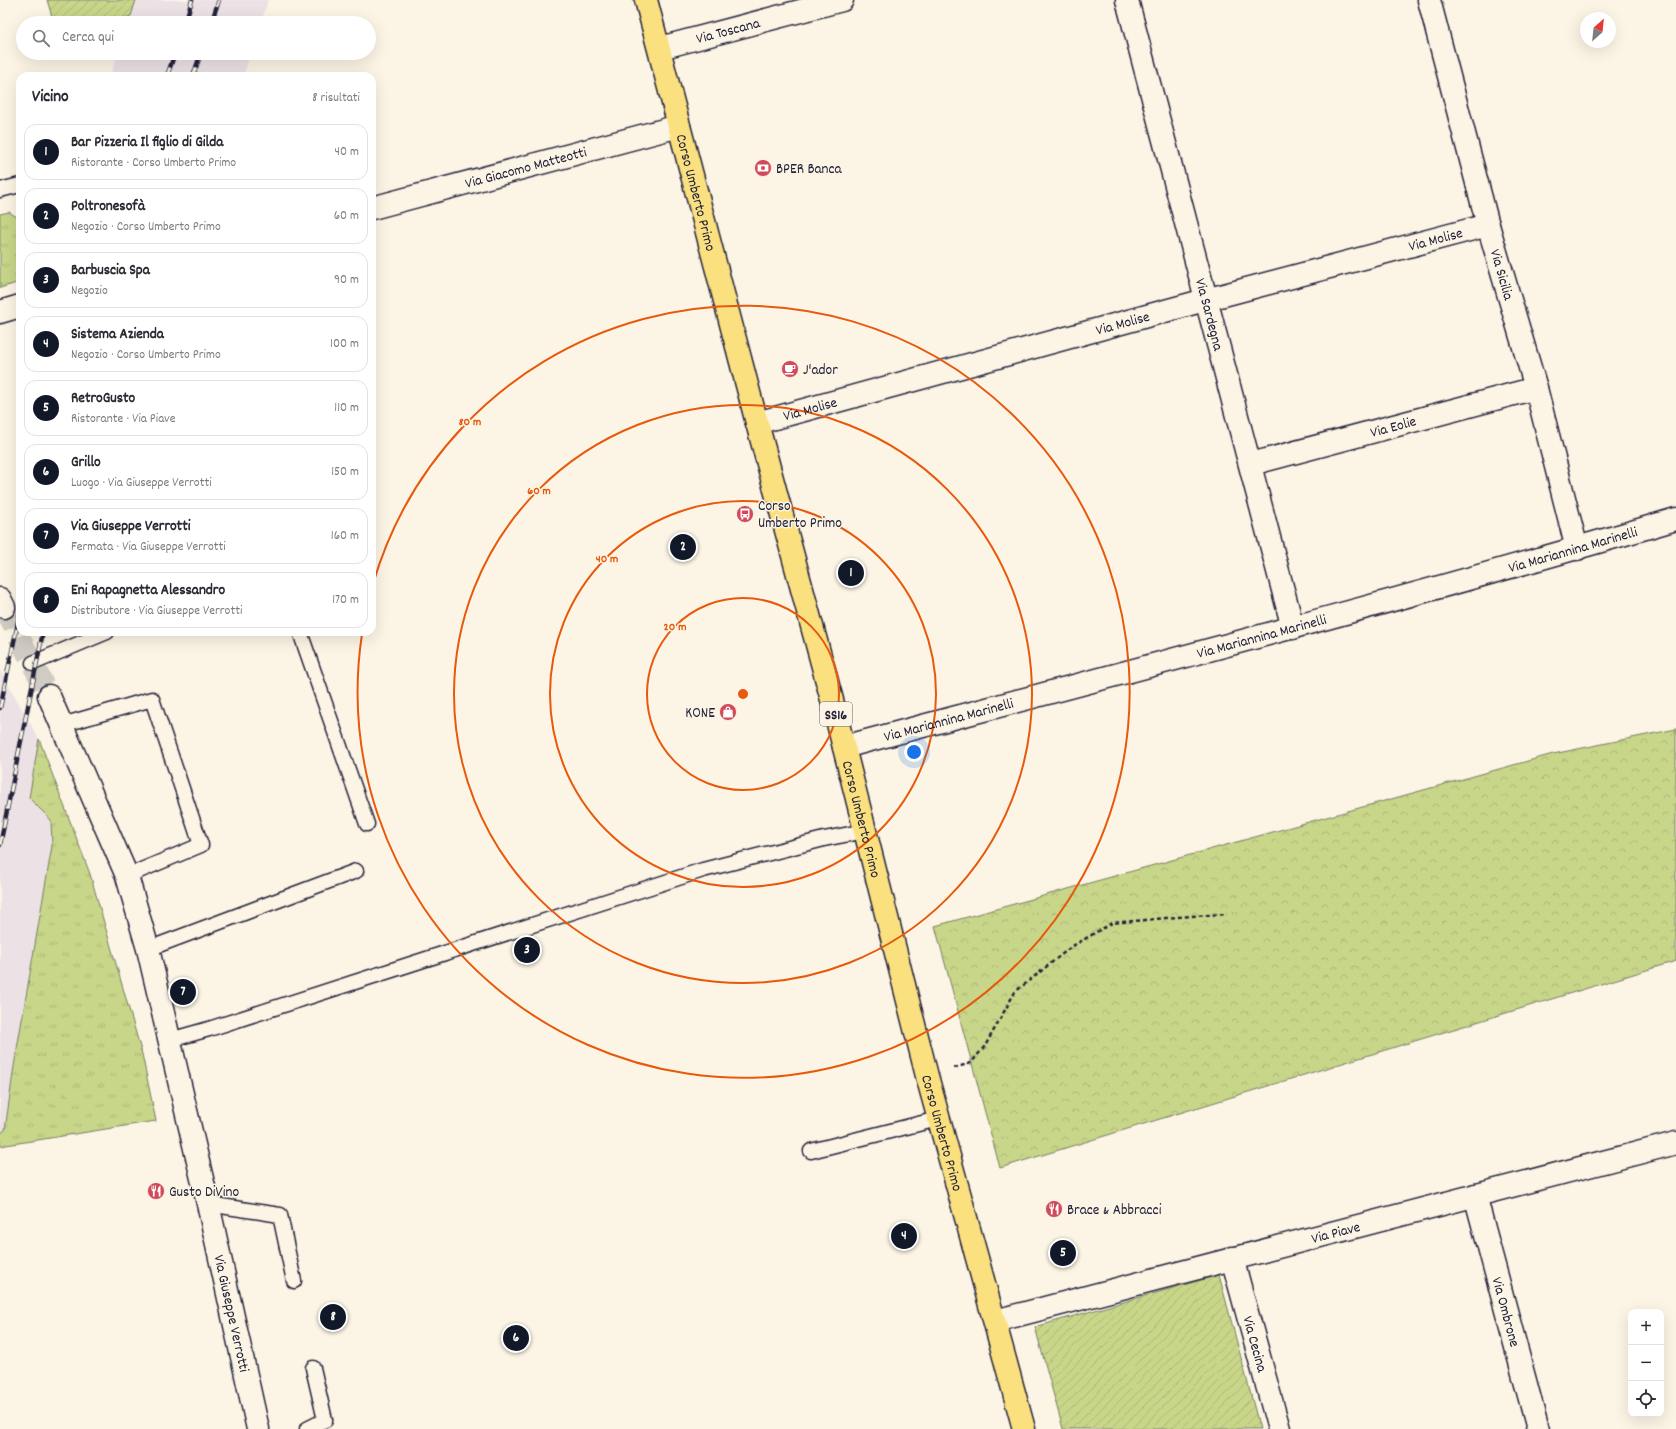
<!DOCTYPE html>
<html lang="it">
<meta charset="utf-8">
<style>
body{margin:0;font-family:Dekko,sans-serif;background:#f2f2f3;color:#2b2b33}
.controls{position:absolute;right:12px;bottom:12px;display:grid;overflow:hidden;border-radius:8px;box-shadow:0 4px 16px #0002}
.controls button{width:36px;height:36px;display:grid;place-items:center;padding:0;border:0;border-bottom:1px solid #e1e1e2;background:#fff;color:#2b2b33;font:20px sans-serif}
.compass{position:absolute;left:1580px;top:12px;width:36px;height:36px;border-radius:50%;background:#fff;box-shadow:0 4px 16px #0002;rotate:27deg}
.you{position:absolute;left:914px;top:752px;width:14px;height:14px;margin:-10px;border:3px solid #fff;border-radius:50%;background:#1a73e8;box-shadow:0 0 0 6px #1a73e833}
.badge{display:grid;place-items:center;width:26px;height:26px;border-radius:50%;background:#111827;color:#fff;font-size:13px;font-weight:700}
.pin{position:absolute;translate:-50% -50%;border:2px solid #fff;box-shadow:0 1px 4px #0006}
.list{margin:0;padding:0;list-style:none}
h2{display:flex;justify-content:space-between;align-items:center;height:52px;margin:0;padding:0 16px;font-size:17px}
h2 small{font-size:13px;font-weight:400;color:#7c7c81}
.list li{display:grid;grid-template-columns:26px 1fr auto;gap:12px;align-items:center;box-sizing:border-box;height:56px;margin:0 8px 8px;padding:0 8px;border:1px solid #e1e1e2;border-radius:12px}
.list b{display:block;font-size:15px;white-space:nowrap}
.list p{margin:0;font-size:13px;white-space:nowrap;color:#7c7c81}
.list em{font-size:13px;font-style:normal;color:#7c7c81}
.icon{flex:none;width:22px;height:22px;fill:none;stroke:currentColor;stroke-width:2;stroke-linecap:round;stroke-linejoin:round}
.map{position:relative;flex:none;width:1676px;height:1429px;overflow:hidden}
.search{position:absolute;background:#fff;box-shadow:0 4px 16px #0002;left:16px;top:16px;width:360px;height:44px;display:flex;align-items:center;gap:10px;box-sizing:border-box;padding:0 14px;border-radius:22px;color:#7c7c81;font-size:15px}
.panel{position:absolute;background:#fff;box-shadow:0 4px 16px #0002;left:16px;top:72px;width:360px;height:564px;border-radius:12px}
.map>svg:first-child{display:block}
.built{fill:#ece2e5}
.grass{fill:url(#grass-tufts);stroke:#757c62}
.park{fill:url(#park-crowns);stroke:#757c62}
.garden{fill:url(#garden-furrows);stroke:#757c62}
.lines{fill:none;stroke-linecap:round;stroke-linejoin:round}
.secondary-tunnel{stroke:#d0cbc3;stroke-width:22;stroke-dasharray:22 11;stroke-linecap:butt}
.lane-casing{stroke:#22223b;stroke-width:17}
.street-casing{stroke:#22223b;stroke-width:25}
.secondary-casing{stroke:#22223b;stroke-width:25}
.primary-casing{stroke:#22223b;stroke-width:25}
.path{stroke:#22223b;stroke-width:2.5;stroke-dasharray:4 3;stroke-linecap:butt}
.lane{stroke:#fcf5e5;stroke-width:14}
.street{stroke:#fcf5e5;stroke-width:22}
.secondary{stroke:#fcf5e5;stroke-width:22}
.primary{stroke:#fbe080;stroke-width:22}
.rail-casing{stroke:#22223b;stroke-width:4.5}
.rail{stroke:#fcf5e5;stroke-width:3;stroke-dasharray:9;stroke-linecap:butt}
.ring{fill:none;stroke:#e8590c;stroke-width:2}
.labels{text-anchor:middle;stroke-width:3;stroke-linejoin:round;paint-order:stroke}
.shield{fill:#fcf5e5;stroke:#63616e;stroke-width:1}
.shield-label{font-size:14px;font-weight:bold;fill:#22223b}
.street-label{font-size:15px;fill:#22223b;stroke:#fcf5e5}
.poi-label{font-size:15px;fill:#22223b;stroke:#fcf5e5;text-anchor:start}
.centre{fill:#e8590c;stroke:#fcf5e5;stroke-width:2}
.ring-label{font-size:12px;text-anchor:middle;font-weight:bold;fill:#e8590c;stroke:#fcf5e5;stroke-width:3;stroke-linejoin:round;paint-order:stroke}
</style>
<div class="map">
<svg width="1676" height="1429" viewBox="0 0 1676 1429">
<defs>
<pattern id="grass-tufts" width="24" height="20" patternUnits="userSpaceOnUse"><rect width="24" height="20" fill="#c8d689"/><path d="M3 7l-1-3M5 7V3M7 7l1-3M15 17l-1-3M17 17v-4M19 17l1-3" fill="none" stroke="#acb777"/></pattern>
<pattern id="park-crowns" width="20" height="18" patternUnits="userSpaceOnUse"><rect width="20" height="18" fill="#c8d689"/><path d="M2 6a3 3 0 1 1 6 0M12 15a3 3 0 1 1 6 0" fill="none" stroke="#acb777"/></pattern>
<pattern id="garden-furrows" width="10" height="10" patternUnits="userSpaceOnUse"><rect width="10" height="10" fill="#c8d689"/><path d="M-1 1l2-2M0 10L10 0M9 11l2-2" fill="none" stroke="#acb777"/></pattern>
</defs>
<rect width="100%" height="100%" fill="#fcf5e5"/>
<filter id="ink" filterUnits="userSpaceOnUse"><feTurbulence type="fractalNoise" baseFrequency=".025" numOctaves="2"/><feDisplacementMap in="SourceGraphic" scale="8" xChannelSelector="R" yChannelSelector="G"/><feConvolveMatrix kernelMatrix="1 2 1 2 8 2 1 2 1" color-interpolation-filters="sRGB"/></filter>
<g filter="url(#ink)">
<path class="built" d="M136,0H268L261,23H128Z
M118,53H251L243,76H110Z
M0,670L39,739L29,798L51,820L52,846L14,1066L5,1131L0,1134Z"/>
<path class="grass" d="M9,212L20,219V282L0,288V214Z
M39,739L90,874L142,1054L156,1121L0,1146V1134L5,1130L14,1066L52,846L51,820L29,798Z"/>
<path class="park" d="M1676,729V961L1000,1168L935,926L1553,754Z"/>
<path class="garden" d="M47,0H136L131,16L106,23H54Z
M1219,1275L1260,1429H1063L1035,1327Z"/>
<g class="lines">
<path class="secondary-tunnel" d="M4,607L49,696"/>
<g class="lane-casing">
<path id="lane" d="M0,190L20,185
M300,632L367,824
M33,663L107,632
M62,725L152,699L201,845L127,876
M148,949L356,871
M170,1040L209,1029L703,870L824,839L865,831
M811,1151L938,1119
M208,1204L280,1215L294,1281
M307,1429L325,1420L313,1368"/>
</g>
<g class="street-casing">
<g id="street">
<path id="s1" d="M1127,0L1293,628"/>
<path id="s2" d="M1429,0L1488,225L1536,388L1577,549"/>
<path id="s3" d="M660,48L842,0"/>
<path id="s4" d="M372,208L679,126"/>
<path d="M0,312L20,306"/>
<path id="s5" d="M757,423L1205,300L1488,225"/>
<path id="s6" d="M1251,464L1536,388"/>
<path id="s7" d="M1475,1195L1538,1429"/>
<path id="s8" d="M1232,1258L1279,1429"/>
<path id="s9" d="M995,1321L1676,1143"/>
</g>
</g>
<g class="secondary-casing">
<g id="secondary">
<path d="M0,599L4,607"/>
<path id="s10" d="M49,696L127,876L148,949L208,1204L258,1429"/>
<path id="s11" d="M844,747C1122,673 1400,601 1676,519"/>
</g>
</g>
<g class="primary-casing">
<g id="primary">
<path id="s12" d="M646,0L757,423L832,700L927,1076L1024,1429"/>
</g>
</g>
<path class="path" d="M954,1068L971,1063L985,1046L1015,992L1071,947L1112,923L1177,917L1227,914"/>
<use href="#lane" class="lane"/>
<use href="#street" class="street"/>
<use href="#secondary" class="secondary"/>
<use href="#primary" class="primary"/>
<g class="rail-casing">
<path id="rail" d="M185,23L192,0
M211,23L219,0
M167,76L175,53
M193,76L201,53
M0,708L20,613
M0,845L43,632"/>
</g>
<use href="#rail" class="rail"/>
</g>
</g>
<g class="ring">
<circle cx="743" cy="694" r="96"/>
<circle cx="743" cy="694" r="193"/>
<circle cx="743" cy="694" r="289"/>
<path d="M373 584A386 386 0 1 1 362 634"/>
</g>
<defs>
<g id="bank-disc" transform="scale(0.9)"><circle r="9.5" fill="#d1495b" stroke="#fcf5e5"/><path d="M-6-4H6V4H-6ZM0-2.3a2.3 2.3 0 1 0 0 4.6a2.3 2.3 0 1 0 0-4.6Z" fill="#fff"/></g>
<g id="cafe-disc" transform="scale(0.9)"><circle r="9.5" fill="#d1495b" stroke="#fcf5e5"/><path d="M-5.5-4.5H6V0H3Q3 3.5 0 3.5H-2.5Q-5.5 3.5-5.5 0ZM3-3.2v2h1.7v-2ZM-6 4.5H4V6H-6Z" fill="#fff"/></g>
<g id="bus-disc" transform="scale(0.9)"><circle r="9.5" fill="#d1495b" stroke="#fcf5e5"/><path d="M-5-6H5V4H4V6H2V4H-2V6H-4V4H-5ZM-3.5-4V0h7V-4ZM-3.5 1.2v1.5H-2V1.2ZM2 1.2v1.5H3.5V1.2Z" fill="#fff"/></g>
<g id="shop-disc" transform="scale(0.9)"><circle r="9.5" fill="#d1495b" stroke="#fcf5e5"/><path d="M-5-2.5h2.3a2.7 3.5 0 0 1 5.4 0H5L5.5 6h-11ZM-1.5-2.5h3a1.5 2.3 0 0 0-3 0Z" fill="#fff"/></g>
<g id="restaurant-disc" transform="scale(0.9)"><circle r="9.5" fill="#d1495b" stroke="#fcf5e5"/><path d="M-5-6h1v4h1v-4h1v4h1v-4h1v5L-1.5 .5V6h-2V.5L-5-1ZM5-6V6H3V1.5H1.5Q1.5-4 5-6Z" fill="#fff"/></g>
</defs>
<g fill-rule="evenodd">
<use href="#bank-disc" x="763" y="168"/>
<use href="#cafe-disc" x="790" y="369"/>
<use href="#bus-disc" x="745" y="514"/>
<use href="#shop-disc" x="728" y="712"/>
<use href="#restaurant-disc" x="156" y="1191"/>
<use href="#restaurant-disc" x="1054" y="1209"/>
</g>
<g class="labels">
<rect class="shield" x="820" y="702" width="32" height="24" rx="3"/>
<g class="shield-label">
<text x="836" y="719">SS16</text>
</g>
<g class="street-label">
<text dy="5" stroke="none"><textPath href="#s3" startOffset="70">Via Toscana</textPath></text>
<text dy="5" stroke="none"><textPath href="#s4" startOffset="159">Via Giacomo Matteotti</textPath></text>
<text dy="5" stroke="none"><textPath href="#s12" startOffset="199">Corso Umberto Primo</textPath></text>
<text dy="5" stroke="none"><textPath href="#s5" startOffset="703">Via Molise</textPath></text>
<text dy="5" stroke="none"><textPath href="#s2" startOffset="284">Via Sicilia</textPath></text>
<text dy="5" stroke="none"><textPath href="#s1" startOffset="325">Via Sardegna</textPath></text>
<text dy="5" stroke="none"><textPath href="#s5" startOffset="379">Via Molise</textPath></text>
<text dy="5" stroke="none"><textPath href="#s5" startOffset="55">Via Molise</textPath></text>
<text dy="5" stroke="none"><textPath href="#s6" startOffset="147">Via Eolie</textPath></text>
<text dy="5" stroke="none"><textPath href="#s11" startOffset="755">Via Mariannina Marinelli</textPath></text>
<text dy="5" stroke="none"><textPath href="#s11" startOffset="432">Via Mariannina Marinelli</textPath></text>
<text dy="5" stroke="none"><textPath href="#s11" startOffset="108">Via Mariannina Marinelli</textPath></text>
<text dy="5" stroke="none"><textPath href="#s12" startOffset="847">Corso Umberto Primo</textPath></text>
<text dy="5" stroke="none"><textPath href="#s12" startOffset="1171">Corso Umberto Primo</textPath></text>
<text dy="5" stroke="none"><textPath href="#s9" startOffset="352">Via Piave</textPath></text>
<text dy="5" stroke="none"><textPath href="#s7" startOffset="121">Via Ombrone</textPath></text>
<text dy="5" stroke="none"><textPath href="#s10" startOffset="646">Via Giuseppe Verrotti</textPath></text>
<text dy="5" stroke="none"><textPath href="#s8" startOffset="89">Via Cecina</textPath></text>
</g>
<g class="poi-label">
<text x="776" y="173">BPER Banca</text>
<text x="803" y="374">J'ador</text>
<text x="758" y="510">Corso<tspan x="758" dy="17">Umberto Primo</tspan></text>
<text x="715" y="717" text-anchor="end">KONE</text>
<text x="169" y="1196">Gusto DiVino</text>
<text x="1067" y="1214">Brace &amp; Abbracci</text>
</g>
</g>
<circle cx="743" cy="694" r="6" class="centre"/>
<g class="ring-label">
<text x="470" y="425">80 m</text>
<text x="539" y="494">60 m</text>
<text x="607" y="562">40 m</text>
<text x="675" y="630">20 m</text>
</g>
</svg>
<div class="controls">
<button>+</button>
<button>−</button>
<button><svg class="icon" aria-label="locate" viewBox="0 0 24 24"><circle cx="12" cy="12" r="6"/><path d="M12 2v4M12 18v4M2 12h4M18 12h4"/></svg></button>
</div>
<svg class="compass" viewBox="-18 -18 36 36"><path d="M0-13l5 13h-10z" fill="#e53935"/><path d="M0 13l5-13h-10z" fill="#7c7c81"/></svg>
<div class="you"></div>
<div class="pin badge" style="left:851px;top:573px">1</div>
<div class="pin badge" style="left:683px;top:547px">2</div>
<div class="pin badge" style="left:527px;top:950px">3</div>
<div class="pin badge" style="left:904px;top:1236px">4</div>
<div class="pin badge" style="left:1063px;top:1253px">5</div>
<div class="pin badge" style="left:516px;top:1338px">6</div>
<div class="pin badge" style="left:183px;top:992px">7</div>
<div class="pin badge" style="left:333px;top:1317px">8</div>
<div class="search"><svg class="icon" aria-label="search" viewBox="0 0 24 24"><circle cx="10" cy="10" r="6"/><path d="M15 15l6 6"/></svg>Cerca qui</div>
<section class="panel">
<h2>Vicino<small>8 risultati</small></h2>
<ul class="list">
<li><span class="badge">1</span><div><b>Bar Pizzeria Il figlio di Gilda</b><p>Ristorante · Corso Umberto Primo</p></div><em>40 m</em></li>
<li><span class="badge">2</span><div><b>Poltronesofà</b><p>Negozio · Corso Umberto Primo</p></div><em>60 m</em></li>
<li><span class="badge">3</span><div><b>Barbuscia Spa</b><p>Negozio</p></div><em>90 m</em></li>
<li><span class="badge">4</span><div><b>Sistema Azienda</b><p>Negozio · Corso Umberto Primo</p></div><em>100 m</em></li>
<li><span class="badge">5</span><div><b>RetroGusto</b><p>Ristorante · Via Piave</p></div><em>110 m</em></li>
<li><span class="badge">6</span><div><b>Grillo</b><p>Luogo · Via Giuseppe Verrotti</p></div><em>150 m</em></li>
<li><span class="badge">7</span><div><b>Via Giuseppe Verrotti</b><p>Fermata · Via Giuseppe Verrotti</p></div><em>160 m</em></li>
<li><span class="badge">8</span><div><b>Eni Rapagnetta Alessandro</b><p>Distributore · Via Giuseppe Verrotti</p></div><em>170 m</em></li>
</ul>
</section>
</div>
